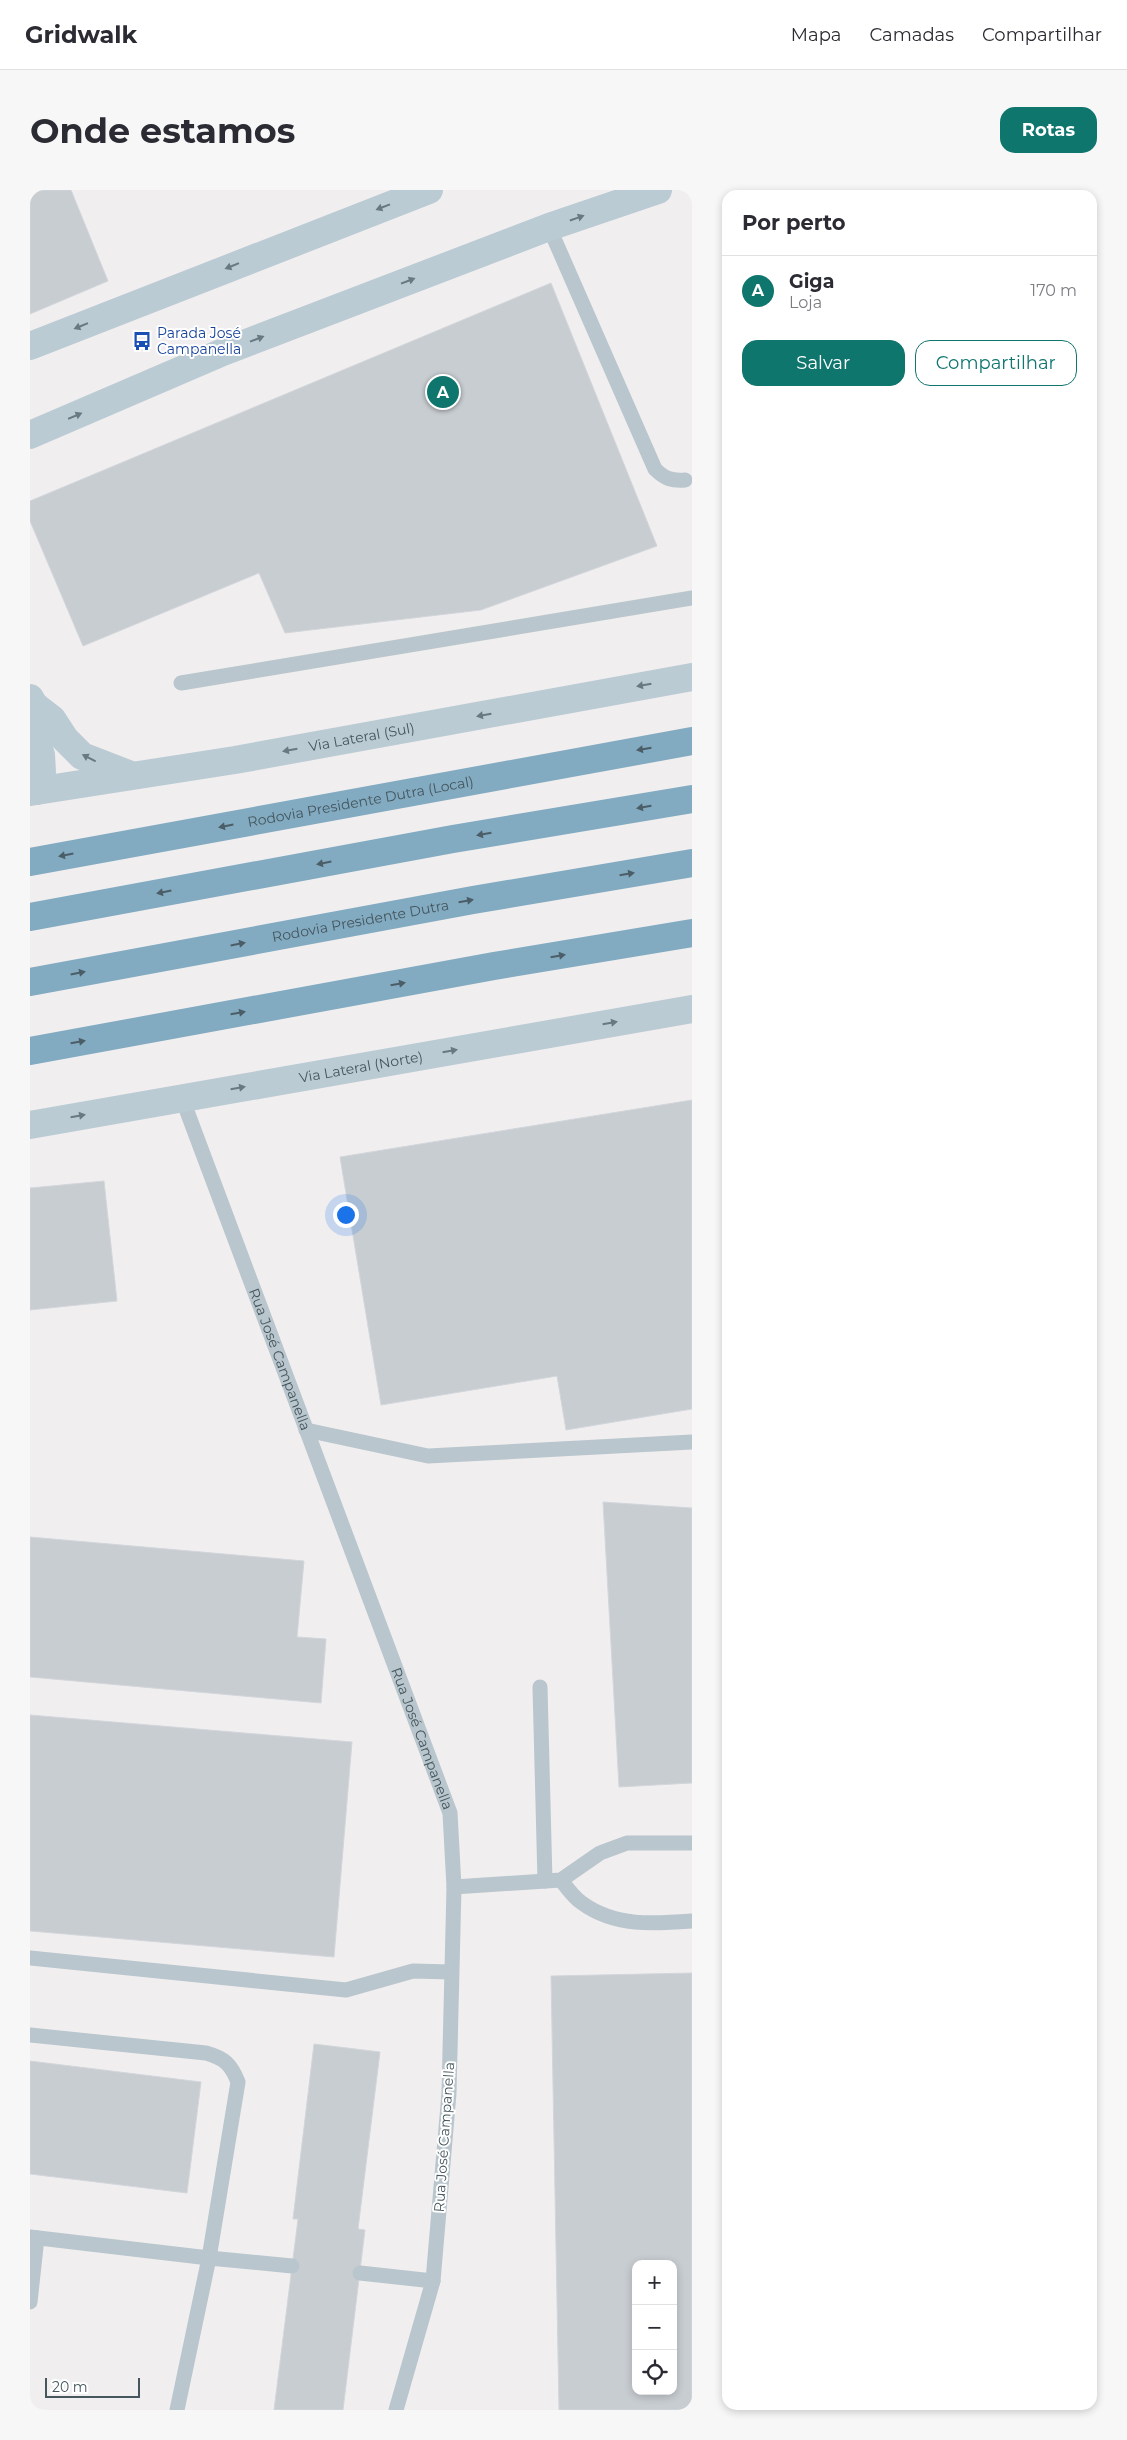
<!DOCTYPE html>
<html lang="pt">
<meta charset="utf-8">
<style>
body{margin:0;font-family:Montserrat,sans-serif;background:#f7f7f7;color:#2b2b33}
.controls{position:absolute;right:15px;bottom:15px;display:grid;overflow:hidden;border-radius:10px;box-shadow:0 2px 8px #0003}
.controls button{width:45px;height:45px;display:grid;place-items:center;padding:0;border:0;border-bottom:1px solid #e1e1e2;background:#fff;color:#2b2b33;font:25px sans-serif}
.scale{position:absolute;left:15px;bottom:12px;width:95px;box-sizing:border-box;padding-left:5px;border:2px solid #45565d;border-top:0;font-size:14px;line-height:18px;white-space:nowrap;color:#45565d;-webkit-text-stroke:4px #fff;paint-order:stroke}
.you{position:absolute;left:315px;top:1024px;width:18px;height:18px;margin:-12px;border:4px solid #fff;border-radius:50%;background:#1a73e8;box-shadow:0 0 0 8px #1a73e833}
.badge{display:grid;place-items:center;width:32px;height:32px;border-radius:50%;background:#0f766e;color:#fff;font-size:16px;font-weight:700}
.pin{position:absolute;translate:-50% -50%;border:2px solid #fff;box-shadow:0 1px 5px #0006}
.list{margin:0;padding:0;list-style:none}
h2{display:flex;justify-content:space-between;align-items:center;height:65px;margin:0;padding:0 20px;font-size:21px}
h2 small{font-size:16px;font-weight:400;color:#7c7c81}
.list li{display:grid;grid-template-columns:32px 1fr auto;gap:15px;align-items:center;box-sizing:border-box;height:70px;padding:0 20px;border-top:1px solid #e1e1e2}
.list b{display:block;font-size:19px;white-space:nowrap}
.list p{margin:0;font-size:16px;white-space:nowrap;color:#7c7c81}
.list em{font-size:16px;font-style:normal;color:#7c7c81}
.actions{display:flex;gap:10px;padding:15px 20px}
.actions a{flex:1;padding:11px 0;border:1px solid #0f766e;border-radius:15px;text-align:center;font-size:18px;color:#0f766e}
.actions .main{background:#0f766e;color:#fff}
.icon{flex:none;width:28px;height:28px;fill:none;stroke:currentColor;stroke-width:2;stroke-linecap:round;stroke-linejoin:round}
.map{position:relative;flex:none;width:662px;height:2220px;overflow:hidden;border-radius:15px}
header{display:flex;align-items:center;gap:30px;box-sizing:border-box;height:70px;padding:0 25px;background:#fff;border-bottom:1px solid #e1e1e2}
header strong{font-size:24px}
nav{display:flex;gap:28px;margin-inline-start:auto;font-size:18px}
.intro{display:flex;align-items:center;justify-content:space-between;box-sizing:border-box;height:120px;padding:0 30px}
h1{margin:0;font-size:35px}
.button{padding:12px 22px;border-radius:15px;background:#0f766e;color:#fff;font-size:18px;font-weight:700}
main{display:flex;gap:30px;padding:0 30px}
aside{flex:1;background:#fff;border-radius:15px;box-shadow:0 2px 8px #0003}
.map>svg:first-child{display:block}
.building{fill:#c8cdd2;stroke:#d2d6db;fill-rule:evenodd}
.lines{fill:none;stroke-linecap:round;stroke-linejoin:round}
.lane{stroke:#b9c6cd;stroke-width:15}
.secondary{stroke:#bacbd4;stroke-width:28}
.highway{stroke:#82abc1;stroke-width:28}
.oneway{fill:#687981}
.oneway2{fill:#4b5e67}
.labels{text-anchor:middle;stroke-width:4;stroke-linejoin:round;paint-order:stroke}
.transit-label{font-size:14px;fill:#164399;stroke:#fff;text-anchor:start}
.street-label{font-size:14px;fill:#45565d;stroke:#fff}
</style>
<header>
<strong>Gridwalk</strong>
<nav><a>Mapa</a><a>Camadas</a><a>Compartilhar</a></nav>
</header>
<div class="intro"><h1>Onde estamos</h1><a class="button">Rotas</a></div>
<main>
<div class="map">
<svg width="662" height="2220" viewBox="0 0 662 2220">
<rect width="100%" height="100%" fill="#f1eeef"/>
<path class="building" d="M0,0H41L78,91L0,124Z
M521,93L627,356L451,420L255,443L229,383L53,456L0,331V311Z
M662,910V1219L536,1240L527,1186L351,1215L310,967Z
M74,991L87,1111L0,1120V998Z
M573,1312L662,1318V1593L589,1597Z
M0,1347L274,1371L267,1447L296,1449L291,1513L0,1487Z
M0,1525L322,1552L304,1767L0,1741Z
M662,1783V2220H529L521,1786ZM606,2074H643V2201H606Z
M284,1854L350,1862L328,2039L335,2040L313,2220H244L268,2029H263Z
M0,1871L171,1892L157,2003L0,1984Z"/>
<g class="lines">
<g class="lane">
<path d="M519,37L625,279C635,289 642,291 655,290"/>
<path d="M151,493L662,408"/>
<path id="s1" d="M152,908L420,1623L424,1697L419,1903L403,2091L366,2220"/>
<path d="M276,1240L398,1266L662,1252"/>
<path d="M510,1497L515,1691"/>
<path d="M531,1690C537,1698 544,1708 552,1713C585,1737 624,1734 662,1731"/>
<path d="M424,1697L531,1690L570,1663L597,1653H662"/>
<path d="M0,1768L316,1800L383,1781L421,1782"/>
<path d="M0,1845L176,1863C194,1868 201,1874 208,1892L179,2068L147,2220"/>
<path d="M0,2047L179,2068L262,2076"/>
<path d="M330,2083L403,2091"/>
<path d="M0,2112L7,2048"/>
</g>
<g class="secondary">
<path d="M0,156L399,0"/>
<path d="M0,245L193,162L519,37L628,0"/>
<path d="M0,508L4,515L22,529L35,549L52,566L101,585"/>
<path d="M4,515L1,533L11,565L12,582L6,601"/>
<path id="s2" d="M0,602L205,570L662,487"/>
<path id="s3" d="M0,935L662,819"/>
</g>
<g class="highway">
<path id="s4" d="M0,672L662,551"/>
<path d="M0,727L423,649L662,609"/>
<path id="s5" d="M0,792L443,710L662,673"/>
<path d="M0,861L464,776L662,743"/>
</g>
</g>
<defs><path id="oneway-solid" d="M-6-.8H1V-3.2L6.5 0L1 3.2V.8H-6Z" transform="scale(1.25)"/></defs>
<g class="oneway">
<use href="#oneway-solid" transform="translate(353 17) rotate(159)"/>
<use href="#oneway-solid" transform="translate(547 28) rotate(-19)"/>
<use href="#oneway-solid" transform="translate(202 76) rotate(158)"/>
<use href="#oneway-solid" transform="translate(378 91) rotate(-21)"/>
<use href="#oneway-solid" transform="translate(51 136) rotate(158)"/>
<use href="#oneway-solid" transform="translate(227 149) rotate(-21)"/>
<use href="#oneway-solid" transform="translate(45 226) rotate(-23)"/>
<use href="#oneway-solid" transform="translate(614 495) rotate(170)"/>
<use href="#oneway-solid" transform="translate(454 525) rotate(170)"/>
<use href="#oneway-solid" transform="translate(260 560) rotate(170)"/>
<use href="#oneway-solid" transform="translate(59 568) rotate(-153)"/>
<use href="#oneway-solid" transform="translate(580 833) rotate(-10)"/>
<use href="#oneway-solid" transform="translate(420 861) rotate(-10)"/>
<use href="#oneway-solid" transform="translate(208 898) rotate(-10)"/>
<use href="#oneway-solid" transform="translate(48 926) rotate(-10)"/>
</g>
<g class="oneway2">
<use href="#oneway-solid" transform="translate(614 559) rotate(171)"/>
<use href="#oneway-solid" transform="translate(614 617) rotate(170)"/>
<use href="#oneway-solid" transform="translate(196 636) rotate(169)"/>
<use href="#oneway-solid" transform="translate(454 644) rotate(170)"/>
<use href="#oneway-solid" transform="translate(36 665) rotate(169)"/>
<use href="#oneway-solid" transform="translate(294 673) rotate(169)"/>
<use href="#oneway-solid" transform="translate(597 684) rotate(-9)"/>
<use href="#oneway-solid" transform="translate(134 702) rotate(169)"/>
<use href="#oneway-solid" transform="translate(436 711) rotate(-10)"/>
<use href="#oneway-solid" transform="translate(208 754) rotate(-11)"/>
<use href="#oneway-solid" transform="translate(528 766) rotate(-10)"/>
<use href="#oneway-solid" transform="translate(48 783) rotate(-11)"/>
<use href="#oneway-solid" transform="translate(368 794) rotate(-10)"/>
<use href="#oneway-solid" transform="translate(208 823) rotate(-10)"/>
<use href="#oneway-solid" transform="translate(48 852) rotate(-10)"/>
</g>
<defs>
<g id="bus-bare" transform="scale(1.5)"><path d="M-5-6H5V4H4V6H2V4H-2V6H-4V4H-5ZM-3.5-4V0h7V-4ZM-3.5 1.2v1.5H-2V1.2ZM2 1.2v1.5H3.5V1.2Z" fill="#1a4fb4" stroke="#fff" stroke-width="2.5" paint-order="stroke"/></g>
</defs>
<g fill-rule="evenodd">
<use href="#bus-bare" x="112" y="151"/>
</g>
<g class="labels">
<g class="transit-label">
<text x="127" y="148">Parada José<tspan x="127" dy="16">Campanella</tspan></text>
</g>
<g class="street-label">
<text dy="5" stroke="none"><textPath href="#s2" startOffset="336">Via Lateral (Sul)</textPath></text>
<text dy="5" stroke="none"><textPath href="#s4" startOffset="336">Rodovia Presidente Dutra (Local)</textPath></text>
<text dy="5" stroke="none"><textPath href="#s5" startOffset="336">Rodovia Presidente Dutra</textPath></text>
<text dy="5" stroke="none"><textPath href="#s3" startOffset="336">Via Lateral (Norte)</textPath></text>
<text dy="5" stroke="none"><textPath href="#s1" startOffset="279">Rua José Campanella</textPath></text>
<text dy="5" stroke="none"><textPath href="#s1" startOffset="684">Rua José Campanella</textPath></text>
<text transform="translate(414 1947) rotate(-86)" y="5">Rua José Campanella</text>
</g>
</g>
</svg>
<div class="controls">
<button>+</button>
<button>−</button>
<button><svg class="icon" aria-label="locate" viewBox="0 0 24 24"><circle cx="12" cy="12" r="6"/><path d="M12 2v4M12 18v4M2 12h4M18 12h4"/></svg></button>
</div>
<div class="scale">20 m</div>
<div class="you"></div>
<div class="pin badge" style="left:413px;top:202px">A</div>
</div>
<aside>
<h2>Por perto<small></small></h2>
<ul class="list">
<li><span class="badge">A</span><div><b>Giga</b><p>Loja</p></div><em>170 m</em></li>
</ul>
<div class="actions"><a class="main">Salvar</a><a>Compartilhar</a></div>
</aside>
</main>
